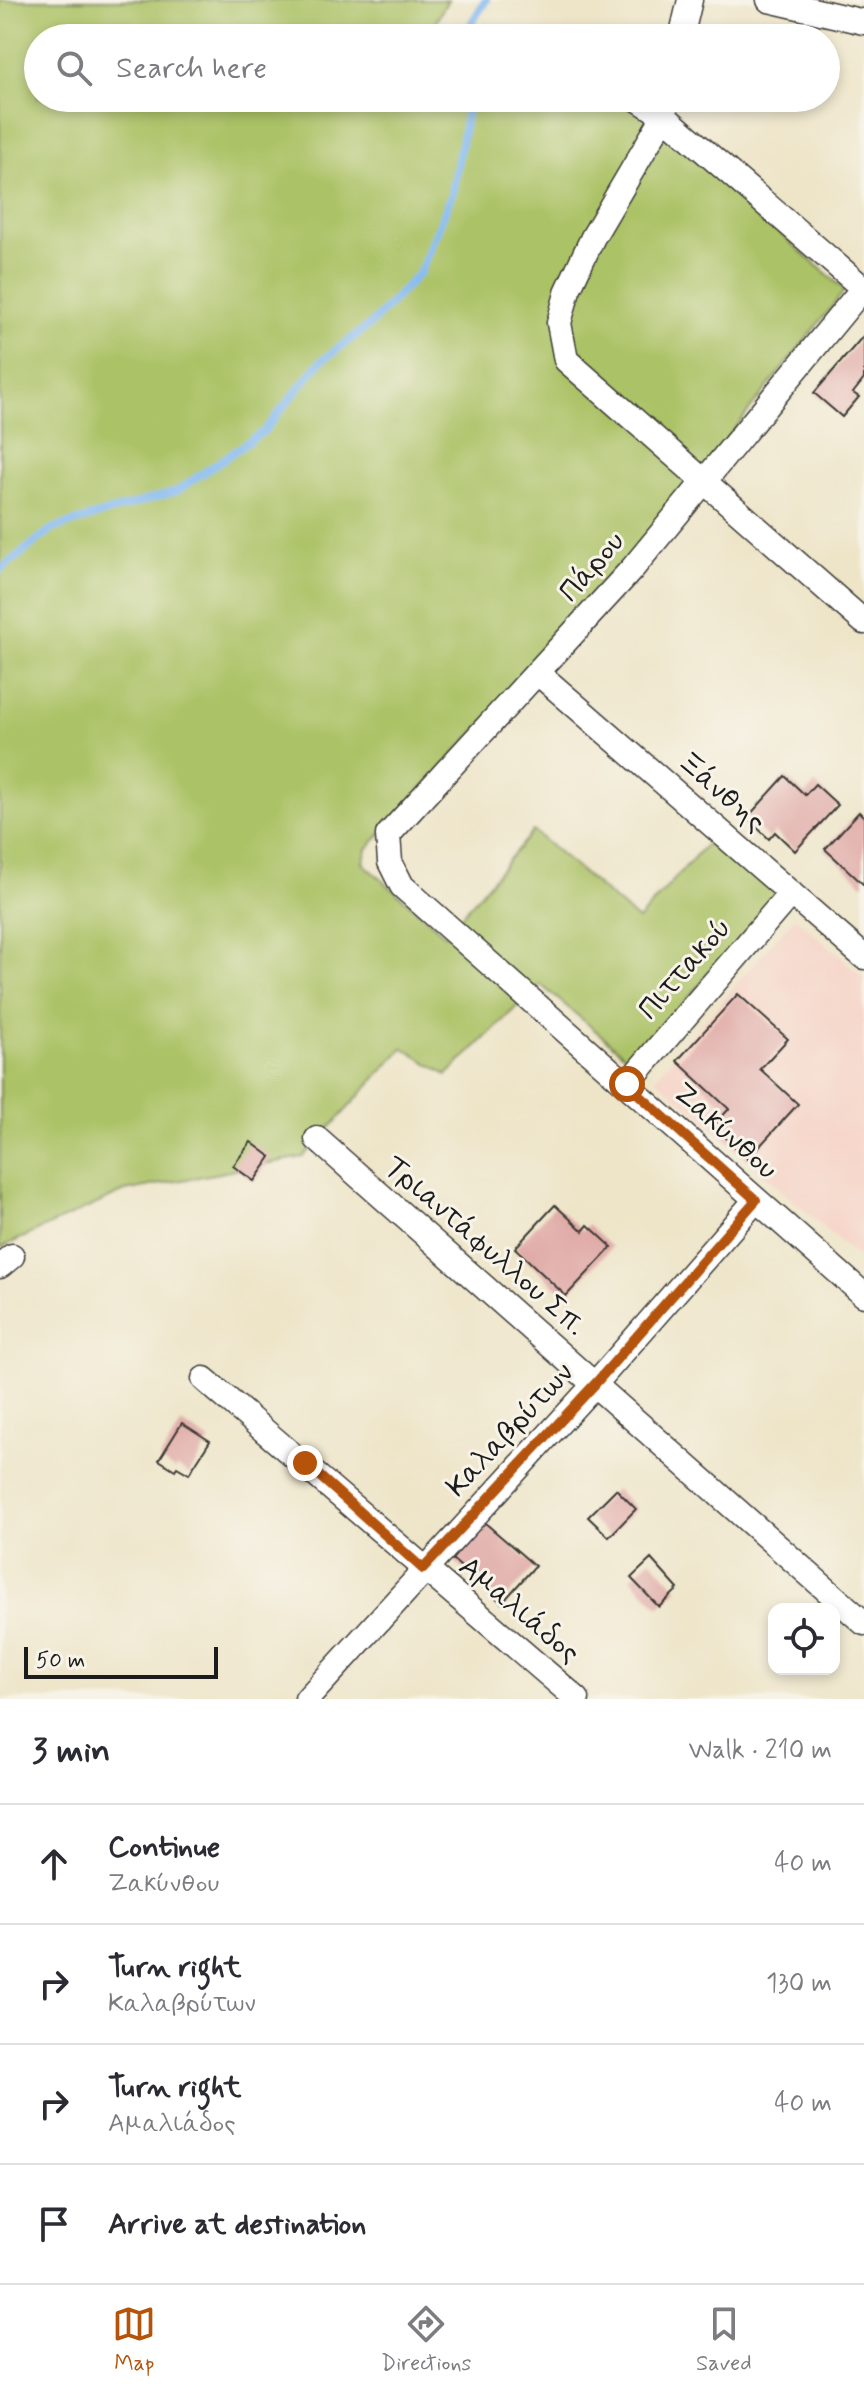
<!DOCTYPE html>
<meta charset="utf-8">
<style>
body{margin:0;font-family:Mynerve,sans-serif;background:#f2f2f3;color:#2b2b33}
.controls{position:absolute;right:24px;bottom:24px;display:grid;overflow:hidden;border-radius:16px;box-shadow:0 4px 12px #0003}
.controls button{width:72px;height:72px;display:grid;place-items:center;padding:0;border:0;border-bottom:2px solid #e1e1e2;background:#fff;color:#2b2b33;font:40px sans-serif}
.scale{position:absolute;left:24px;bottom:20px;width:194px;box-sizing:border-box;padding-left:8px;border:4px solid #1c1c1c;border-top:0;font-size:22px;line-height:28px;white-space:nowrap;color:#1c1c1c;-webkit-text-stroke:6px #f7f3e8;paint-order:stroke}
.stop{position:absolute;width:24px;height:24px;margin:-18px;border:6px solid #b45309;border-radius:50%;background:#fff}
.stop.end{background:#b45309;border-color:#fff;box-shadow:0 2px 8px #0008}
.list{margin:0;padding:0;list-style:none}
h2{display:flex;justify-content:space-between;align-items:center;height:104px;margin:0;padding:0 32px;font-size:34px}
h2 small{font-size:26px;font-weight:400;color:#7c7c81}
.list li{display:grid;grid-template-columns:52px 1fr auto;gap:24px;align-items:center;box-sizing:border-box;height:120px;padding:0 32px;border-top:2px solid #e1e1e2}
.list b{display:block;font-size:30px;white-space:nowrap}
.list p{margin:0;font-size:26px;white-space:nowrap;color:#7c7c81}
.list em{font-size:26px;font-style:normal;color:#7c7c81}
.icon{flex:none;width:44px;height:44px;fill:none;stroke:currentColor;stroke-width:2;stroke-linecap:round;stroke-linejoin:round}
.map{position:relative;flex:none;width:864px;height:1699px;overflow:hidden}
.search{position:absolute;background:#fff;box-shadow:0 4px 12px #0003;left:24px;right:24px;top:24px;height:88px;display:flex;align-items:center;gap:20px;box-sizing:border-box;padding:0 28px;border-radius:44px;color:#7c7c81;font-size:30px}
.sheet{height:584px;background:#fff}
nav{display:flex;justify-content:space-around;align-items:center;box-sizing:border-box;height:112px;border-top:2px solid #e1e1e2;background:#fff;font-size:22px;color:#7c7c81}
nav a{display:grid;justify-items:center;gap:4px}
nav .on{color:#b45309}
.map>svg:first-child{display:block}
.built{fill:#f6d1c5}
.green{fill:#acc266;stroke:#646f41;stroke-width:2}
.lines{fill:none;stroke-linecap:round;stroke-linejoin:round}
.stream{stroke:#82b9f2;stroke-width:8}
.building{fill:#e0a9a6}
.minor-casing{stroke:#3c3a36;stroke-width:27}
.minor{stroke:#fff;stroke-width:24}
.route{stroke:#b45309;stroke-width:10}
.labels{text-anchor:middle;stroke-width:6;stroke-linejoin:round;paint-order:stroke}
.street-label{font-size:30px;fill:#1c1c1c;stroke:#f7f3e8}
</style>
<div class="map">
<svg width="864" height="1699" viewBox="0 0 864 1699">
<rect width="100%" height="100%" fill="#f7f3e8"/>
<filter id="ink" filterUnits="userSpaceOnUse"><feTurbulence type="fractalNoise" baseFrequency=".0125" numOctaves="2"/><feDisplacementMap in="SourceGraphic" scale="16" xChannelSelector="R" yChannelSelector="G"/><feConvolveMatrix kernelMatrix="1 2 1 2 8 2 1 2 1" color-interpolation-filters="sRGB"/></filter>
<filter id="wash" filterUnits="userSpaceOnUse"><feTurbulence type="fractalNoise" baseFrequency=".006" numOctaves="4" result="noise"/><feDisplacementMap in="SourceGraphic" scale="32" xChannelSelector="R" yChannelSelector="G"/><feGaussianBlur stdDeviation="1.8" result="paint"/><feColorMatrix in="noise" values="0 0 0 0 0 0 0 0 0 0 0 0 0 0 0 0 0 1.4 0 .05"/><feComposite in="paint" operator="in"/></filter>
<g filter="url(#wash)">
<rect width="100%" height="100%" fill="#eee5c9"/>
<path class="built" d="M795,917L864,978V1263L655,1078Z"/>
<path class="green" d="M0,0H448L431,30L444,38H38V98H618L645,116L845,290L619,574L367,849L363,863L445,935L533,831L638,920L715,834L782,889L633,1062L540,984L447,1075L403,1048L303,1157L125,1191L0,1248Z"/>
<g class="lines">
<path class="stream" d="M462,38L486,0
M0,570L52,529L177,491L264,431L321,361L371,324L420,272L452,194L469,98"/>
</g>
<g id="blocks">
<path class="building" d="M864,335V379L853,393L859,397L842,417L814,393Z
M785,776L805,795L815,784L838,805L795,851L775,832L769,839L747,818Z
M859,812L864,817V885L825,849Z
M738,994L788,1039L760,1069L798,1104L748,1159L713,1126L729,1109L677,1061Z
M251,1142L271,1157L254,1181L233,1166Z
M555,1205L583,1231L588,1225L612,1247L566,1296L515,1248Z
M182,1423L210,1441L189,1474L177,1467L175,1470L159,1460Z
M616,1489L636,1509L609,1537L588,1517Z
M484,1522L535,1566L502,1603L452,1559Z
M651,1559L678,1589L659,1607L631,1578Z"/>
</g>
</g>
<g filter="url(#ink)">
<use href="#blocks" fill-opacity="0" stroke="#3c3a36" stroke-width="2"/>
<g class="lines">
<g class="minor-casing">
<path id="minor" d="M769,0L864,22
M681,38L690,0
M636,98L664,116L864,289
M668,98L664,116L593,237L568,290L559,323L566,360L864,622
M864,287L632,569L388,835L390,862L402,886L864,1295
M538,673L864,957
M627,1084L791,893
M317,1139L864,1623
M0,1266L12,1256
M204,1379L577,1699
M307,1699L595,1384L756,1200"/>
</g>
<use href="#minor" class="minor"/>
</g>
</g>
<g class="lines" filter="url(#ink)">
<path class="route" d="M305,1463L423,1569L595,1384L756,1200L627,1084"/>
</g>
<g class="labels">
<g class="street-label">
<text transform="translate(591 566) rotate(-49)" y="10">Πάρου</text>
<text transform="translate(722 791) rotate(41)" y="10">Ξάνθης</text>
<text transform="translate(684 968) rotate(-49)" y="10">Πιττακού</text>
<text transform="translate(726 1130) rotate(42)" y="10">Ζακύνθου</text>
<text transform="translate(486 1245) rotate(41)" y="10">Τριαντάφυλλου Σπ.</text>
<text transform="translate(509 1429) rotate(-47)" y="10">Καλαβρύτων</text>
<text transform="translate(520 1609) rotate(40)" y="10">Αμαλιάδος</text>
</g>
</g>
</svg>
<div class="controls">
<button><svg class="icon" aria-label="locate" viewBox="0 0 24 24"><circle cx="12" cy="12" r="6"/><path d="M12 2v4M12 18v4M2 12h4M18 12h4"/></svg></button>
</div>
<div class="scale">50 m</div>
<div class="stop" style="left:627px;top:1084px"></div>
<div class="stop end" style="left:305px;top:1463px"></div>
<div class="search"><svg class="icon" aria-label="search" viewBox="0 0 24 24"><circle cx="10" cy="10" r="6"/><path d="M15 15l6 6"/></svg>Search here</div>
</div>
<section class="sheet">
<h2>3 min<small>Walk · 210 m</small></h2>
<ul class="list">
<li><svg class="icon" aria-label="ahead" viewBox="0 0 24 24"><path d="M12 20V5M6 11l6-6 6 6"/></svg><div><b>Continue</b><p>Ζακύνθου</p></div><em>40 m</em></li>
<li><svg class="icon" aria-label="right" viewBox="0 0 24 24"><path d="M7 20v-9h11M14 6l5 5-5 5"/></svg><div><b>Turn right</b><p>Καλαβρύτων</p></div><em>130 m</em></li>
<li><svg class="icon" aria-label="right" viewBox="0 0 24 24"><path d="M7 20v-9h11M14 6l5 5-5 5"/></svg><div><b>Turn right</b><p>Αμαλιάδος</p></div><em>40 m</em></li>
<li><svg class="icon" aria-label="arrive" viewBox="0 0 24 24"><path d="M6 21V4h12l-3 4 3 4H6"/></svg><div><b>Arrive at destination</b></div></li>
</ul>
</section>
<nav>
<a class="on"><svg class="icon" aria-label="map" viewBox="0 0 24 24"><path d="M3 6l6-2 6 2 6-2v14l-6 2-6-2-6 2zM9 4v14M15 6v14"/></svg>Map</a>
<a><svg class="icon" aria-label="directions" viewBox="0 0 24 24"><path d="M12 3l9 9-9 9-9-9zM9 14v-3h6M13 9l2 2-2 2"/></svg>Directions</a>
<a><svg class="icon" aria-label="saved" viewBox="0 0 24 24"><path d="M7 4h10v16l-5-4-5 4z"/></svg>Saved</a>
</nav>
